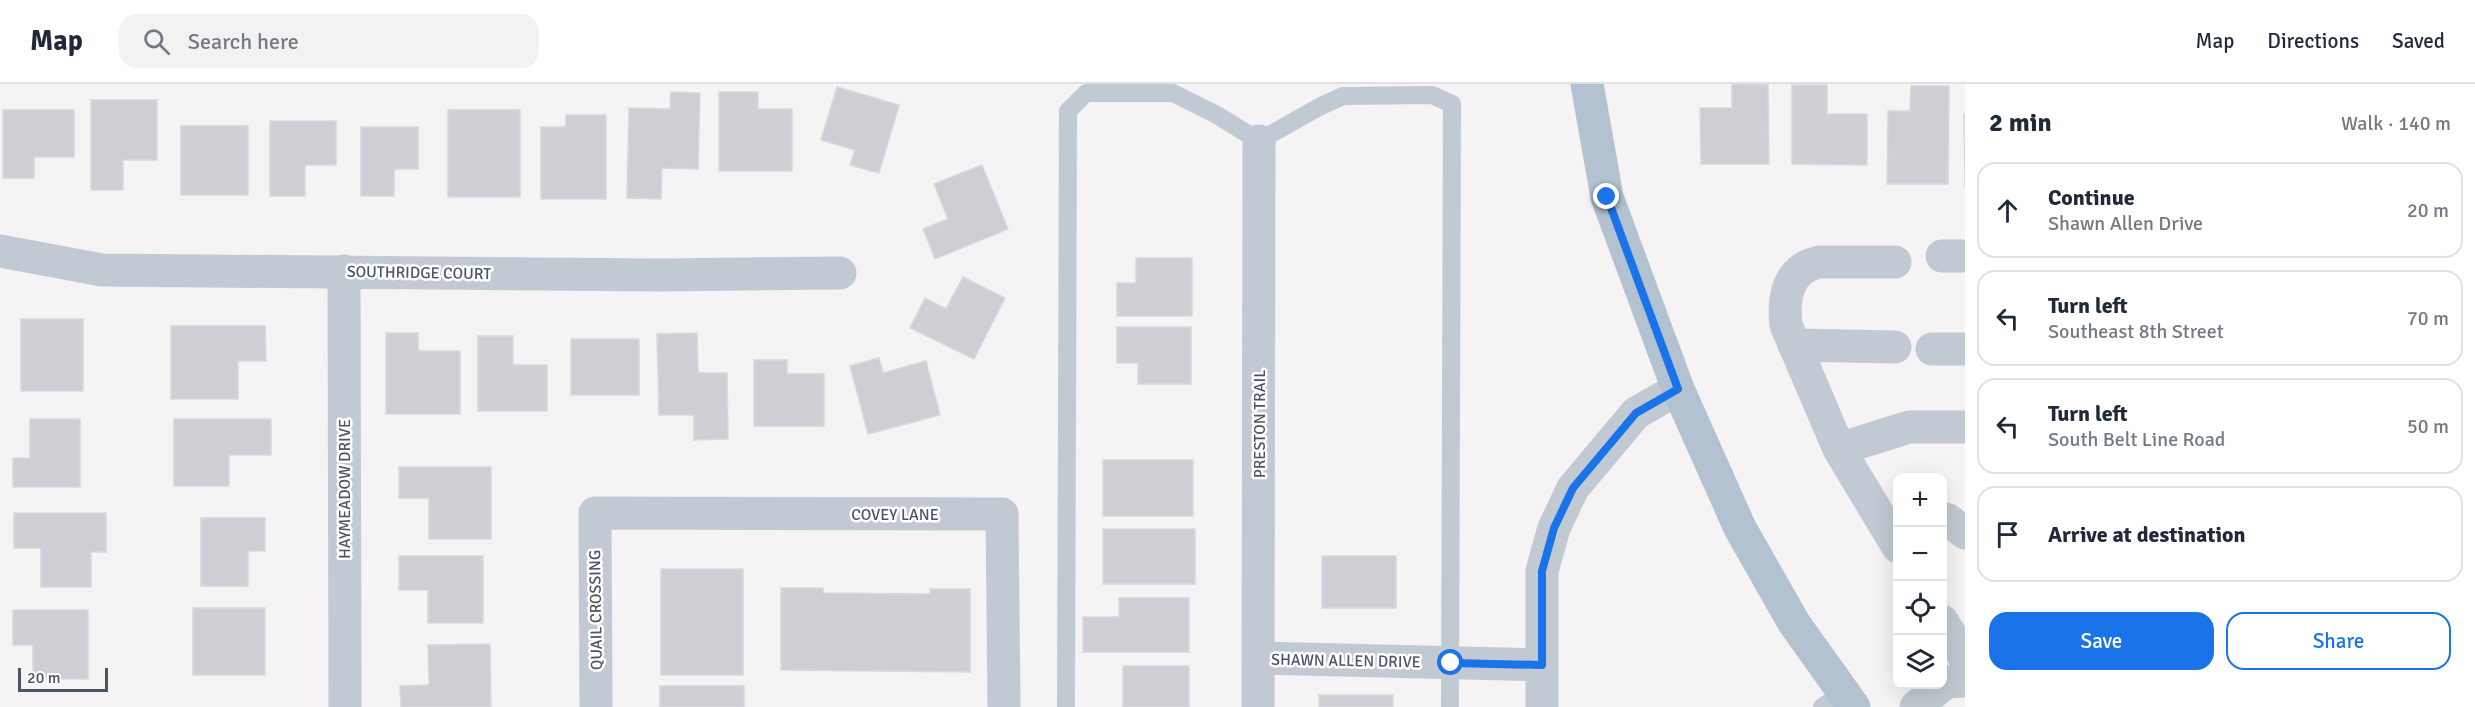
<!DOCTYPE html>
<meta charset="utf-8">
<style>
body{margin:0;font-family:Signika,sans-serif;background:#f2f2f3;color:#1f2937}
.controls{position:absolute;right:18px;bottom:18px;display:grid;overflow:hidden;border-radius:12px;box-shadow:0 6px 24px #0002}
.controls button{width:54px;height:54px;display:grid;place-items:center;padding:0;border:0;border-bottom:2px solid #e0e1e3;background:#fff;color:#1f2937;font:30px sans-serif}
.scale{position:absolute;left:18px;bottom:15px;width:90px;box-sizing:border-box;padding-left:6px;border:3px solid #4a5661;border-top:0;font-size:16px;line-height:21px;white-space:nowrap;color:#4a5661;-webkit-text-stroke:4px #fff;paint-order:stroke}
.stop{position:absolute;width:18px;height:18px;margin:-14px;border:4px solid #1a73e8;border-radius:50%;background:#fff}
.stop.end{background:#1a73e8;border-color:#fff;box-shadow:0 2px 6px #0008}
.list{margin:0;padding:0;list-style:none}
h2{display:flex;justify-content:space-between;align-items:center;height:78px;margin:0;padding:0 24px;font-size:26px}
h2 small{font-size:20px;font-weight:400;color:#747a83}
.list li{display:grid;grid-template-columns:39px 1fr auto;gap:18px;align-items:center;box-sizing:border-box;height:96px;margin:0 12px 12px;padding:0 12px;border:2px solid #e0e1e3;border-radius:18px}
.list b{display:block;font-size:22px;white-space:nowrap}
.list p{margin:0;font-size:20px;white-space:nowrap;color:#747a83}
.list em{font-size:20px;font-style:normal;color:#747a83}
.actions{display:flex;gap:12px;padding:18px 24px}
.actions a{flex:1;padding:14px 0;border:2px solid #1a73e8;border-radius:18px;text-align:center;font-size:21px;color:#1a73e8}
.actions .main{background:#1a73e8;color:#fff}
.icon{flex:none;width:33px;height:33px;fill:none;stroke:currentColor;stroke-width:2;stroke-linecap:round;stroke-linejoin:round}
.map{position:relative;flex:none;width:1965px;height:623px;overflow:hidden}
header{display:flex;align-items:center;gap:36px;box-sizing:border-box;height:84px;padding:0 30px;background:#fff;border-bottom:2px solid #e0e1e3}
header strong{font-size:28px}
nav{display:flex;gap:33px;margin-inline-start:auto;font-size:21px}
.search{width:420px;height:54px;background:#f2f2f3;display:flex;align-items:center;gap:15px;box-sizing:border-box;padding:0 21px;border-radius:18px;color:#747a83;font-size:22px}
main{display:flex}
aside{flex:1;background:#fff}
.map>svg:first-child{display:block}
.building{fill:#cdcfd5;stroke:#d7d9de;stroke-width:1.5}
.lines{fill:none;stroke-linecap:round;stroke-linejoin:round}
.lane{stroke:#c1cad2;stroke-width:18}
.street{stroke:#c1cad2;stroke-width:33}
.primary{stroke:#b3c2d1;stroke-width:33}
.route{stroke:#1a73e8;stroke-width:8}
.labels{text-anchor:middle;stroke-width:5;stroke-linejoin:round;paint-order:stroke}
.street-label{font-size:16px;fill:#4a5661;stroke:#fff}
</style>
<header>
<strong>Map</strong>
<div class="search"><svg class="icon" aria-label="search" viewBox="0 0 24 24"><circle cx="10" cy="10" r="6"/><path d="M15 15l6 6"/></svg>Search here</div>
<nav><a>Map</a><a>Directions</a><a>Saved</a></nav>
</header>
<main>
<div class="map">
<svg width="1965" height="623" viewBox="0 0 1965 623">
<rect width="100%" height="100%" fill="#f5f3f3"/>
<path class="building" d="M1732,0H1768L1769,80H1701L1700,24H1732Z
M1792,1H1827V30H1867V81L1792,80Z
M1911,2H1949L1948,100H1887L1888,27H1910Z
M837,3L899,21L879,89L850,81L855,66L821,56Z
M671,8L700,9L698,85L662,84L661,115L627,114L629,24L670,25Z
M719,8H758V25H792V87H719Z
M91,16H157V76H123V106H91Z
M3,26H74V73H34V94H3Z
M448,26H520V113H448Z
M1964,30H1965V104Z
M566,31H606V115H541V43H566Z
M270,37H336V81H305V112H270Z
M181,42H248V111H181Z
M361,43H418V85H394V112H361Z
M982,81L1008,145L935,175L923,145L948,135L934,100Z
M1136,174H1192V232H1117V199H1136Z
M963,193L1005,214L974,275L910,244L925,214L946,225Z
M21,235H83V307H21Z
M171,242H265L266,277H238V315H171Z
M1117,243H1191V300H1138V279H1117Z
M386,249H418V267H460V330H386Z
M697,249L698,289H727L728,355L694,356V331H659L657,250Z
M478,252H513V281H547V327H478Z
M571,255H639V311H571Z
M879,274L883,289L926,277L940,331L868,350L850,282Z
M754,276H787V290H824V342H754Z
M30,335H80V403H13V374H30Z
M174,335H271V371H229V402H174Z
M1103,376H1193V432H1103Z
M399,383H491V455H429V414H399Z
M14,429H106V468H91V503H41V464H14Z
M201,434H265V467H248V502H201Z
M1103,445H1195V500H1103Z
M399,472H483V539H428V506H399Z
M1322,472H1396V524H1322Z
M661,485H743V591H661Z
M781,504H823V509L930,510V505H970V588L781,586Z
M1119,514H1189V568H1083V533H1119Z
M193,524H265V591H193Z
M13,526H88V595H33V561H13Z
M490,560L491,623H401L400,602L429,601L428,561Z
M1123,582H1189V623H1123Z
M660,602H744V623H660Z
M1319,611H1393V623H1319Z"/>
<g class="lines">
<path class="lane" d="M1066,623L1068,27L1086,9H1173L1217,31L1259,57L1319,23L1343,12L1432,11L1452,20L1450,623
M1822,623L1845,608"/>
<path class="street" d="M0,167L102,186L661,191L840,189
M1942,172H1965
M1895,178H1819C1787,185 1783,214 1786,241L1839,365L1898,463
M344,187L345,623
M1794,261L1895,263
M1932,265H1965
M1839,365L1909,343H1965
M1942,434L1948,436L1965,449
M1942,537L1965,574
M1259,574L1542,581
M596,623L595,429L1002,430L1004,623
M1258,623L1259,57
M1542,623V487L1554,444L1573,404L1636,329L1678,305
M1916,623L1946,598L1965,597"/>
<path class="primary" d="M1587,0L1607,113L1678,305L1740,444L1794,539L1854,623"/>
</g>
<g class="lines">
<path class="route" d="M1451,579L1542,581V487L1554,444L1573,404L1636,329L1678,305L1607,113"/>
</g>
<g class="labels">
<g class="street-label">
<text transform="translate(419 188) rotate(1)" y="6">SOUTHRIDGE COURT</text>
<text transform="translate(1259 340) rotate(-90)" y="6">PRESTON TRAIL</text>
<text transform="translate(344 405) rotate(-90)" y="6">HAYMEADOW DRIVE</text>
<text x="895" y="436">COVEY LANE</text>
<text transform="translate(595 526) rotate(-91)" y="6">QUAIL CROSSING</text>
<text transform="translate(1346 576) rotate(1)" y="6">SHAWN ALLEN DRIVE</text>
</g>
</g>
</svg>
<div class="controls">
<button>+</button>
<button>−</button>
<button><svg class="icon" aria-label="locate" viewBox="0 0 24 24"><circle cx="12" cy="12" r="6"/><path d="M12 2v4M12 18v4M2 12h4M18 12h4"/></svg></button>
<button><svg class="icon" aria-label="layers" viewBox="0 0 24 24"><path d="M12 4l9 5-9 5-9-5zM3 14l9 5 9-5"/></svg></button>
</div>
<div class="scale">20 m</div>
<div class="stop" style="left:1451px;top:579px"></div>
<div class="stop end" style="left:1607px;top:113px"></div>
</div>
<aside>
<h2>2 min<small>Walk · 140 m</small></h2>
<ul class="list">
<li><svg class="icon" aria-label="ahead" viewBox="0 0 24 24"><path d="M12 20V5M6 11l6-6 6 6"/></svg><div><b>Continue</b><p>Shawn Allen Drive</p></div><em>20 m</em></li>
<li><svg class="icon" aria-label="left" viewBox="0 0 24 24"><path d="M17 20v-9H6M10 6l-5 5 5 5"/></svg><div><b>Turn left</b><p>Southeast 8th Street</p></div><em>70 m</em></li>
<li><svg class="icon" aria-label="left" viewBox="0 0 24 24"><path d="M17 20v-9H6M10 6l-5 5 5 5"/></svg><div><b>Turn left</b><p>South Belt Line Road</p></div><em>50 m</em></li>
<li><svg class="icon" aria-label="arrive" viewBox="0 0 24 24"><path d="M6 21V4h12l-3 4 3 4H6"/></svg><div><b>Arrive at destination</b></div></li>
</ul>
<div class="actions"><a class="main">Save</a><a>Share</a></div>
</aside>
</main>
